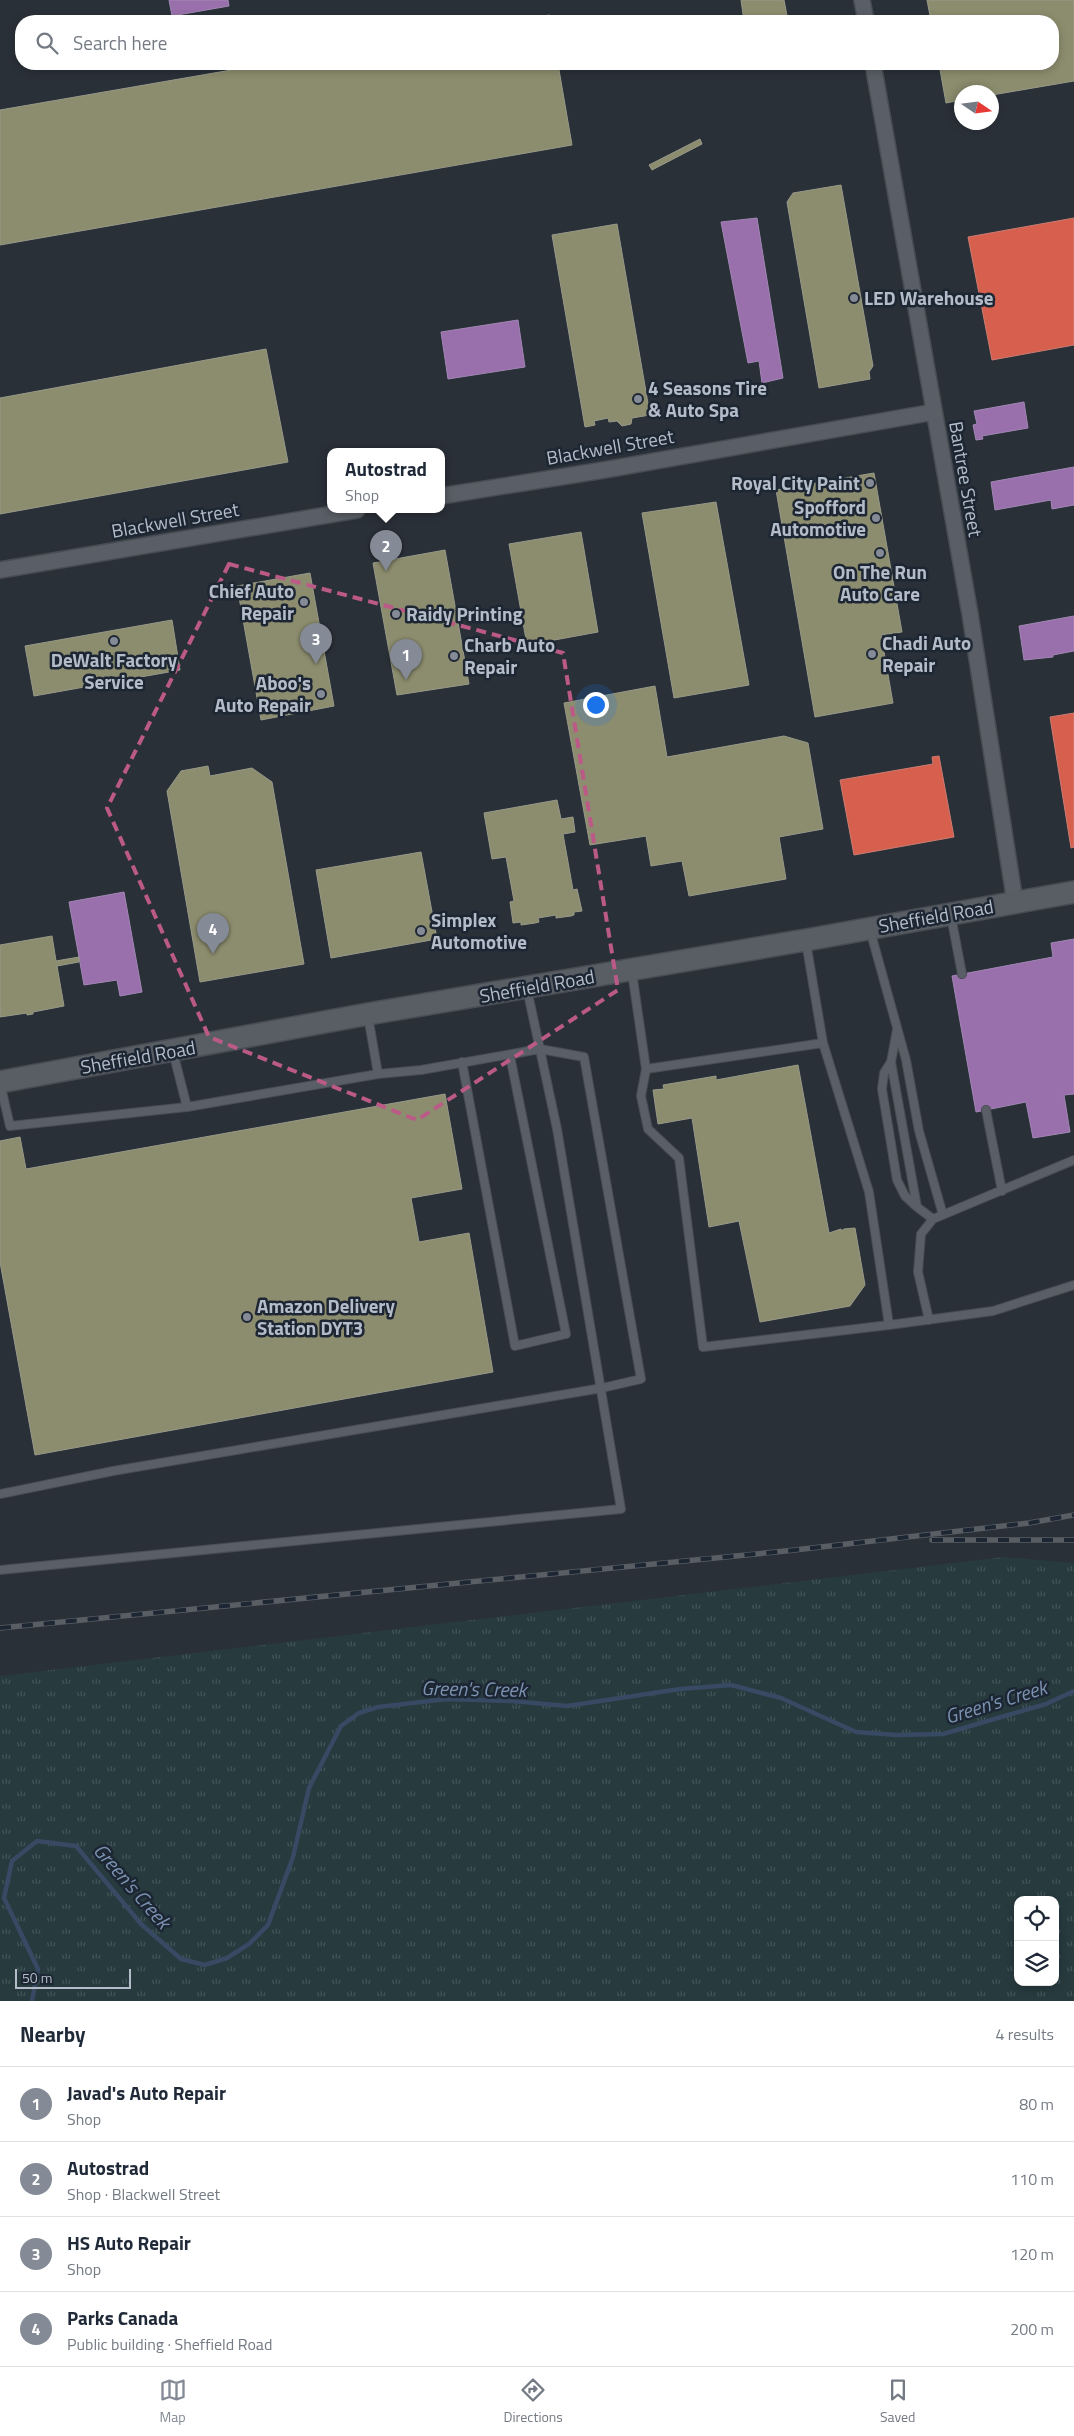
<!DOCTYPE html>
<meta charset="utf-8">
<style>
body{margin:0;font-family:"Titillium Web",sans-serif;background:#f6f6f7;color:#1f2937}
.controls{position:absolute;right:15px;bottom:15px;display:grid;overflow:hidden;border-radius:10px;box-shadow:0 2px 8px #0003}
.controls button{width:45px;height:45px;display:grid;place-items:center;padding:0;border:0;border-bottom:1px solid #e0e1e3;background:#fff;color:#1f2937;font:25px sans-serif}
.compass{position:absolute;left:954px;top:85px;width:45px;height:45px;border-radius:50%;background:#fff;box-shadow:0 2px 8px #0003;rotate:103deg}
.scale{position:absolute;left:15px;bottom:12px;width:116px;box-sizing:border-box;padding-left:5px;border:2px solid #b4bcc9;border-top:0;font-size:14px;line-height:18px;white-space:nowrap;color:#b4bcc9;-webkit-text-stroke:4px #1d2633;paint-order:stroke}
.you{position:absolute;left:595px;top:704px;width:18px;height:18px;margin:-12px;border:4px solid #fff;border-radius:50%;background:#1a73e8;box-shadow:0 0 0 8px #1a73e833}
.badge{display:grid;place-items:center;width:32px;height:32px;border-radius:50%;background:#848b96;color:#fff;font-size:16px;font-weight:700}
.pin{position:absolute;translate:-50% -41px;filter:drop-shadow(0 1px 2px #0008)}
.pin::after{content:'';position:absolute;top:26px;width:18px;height:15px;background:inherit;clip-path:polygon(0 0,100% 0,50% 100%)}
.popup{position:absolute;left:327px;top:448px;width:118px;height:65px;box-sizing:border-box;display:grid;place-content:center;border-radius:10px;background:#fff;filter:drop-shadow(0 1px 4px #0005);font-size:16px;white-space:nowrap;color:#747a83}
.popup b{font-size:19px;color:#1f2937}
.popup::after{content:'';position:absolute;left:50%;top:100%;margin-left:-10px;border:10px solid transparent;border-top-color:#fff}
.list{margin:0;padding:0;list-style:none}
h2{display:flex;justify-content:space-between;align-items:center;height:65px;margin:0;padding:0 20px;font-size:21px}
h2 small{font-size:16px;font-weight:400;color:#747a83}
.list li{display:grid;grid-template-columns:32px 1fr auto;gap:15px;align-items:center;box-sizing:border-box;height:75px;padding:0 20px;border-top:1px solid #e0e1e3}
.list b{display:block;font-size:19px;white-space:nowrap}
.list p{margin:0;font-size:16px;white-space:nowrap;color:#747a83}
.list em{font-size:16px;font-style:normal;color:#747a83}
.icon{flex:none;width:28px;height:28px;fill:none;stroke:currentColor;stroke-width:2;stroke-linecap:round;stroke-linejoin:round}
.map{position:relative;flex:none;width:1074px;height:2001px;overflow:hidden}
.search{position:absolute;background:#fff;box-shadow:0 2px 8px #0003;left:15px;right:15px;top:15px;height:55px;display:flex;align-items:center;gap:12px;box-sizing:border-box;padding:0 18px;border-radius:20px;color:#747a83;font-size:19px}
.sheet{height:365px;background:#fff}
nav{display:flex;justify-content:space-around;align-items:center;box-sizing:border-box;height:70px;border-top:1px solid #e0e1e3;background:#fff;font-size:14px;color:#747a83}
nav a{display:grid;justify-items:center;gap:2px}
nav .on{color:#848b96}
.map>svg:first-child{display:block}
.grass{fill:url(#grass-tufts);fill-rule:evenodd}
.shops{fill:#d6604d;stroke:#cc7c72}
.offices{fill:#9970ab;stroke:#a187b4}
.industry{fill:#8c8c6e;stroke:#989a89}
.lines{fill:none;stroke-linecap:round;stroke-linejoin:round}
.stream{stroke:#384963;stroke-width:4.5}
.lane-casing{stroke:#484c53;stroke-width:10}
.street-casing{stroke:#484c53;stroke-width:18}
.secondary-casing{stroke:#484c53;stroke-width:24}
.lane{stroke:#5a5e66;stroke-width:8}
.street{stroke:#5a5e66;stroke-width:15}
.secondary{stroke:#595d64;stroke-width:21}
.rail-casing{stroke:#595d64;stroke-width:5.5}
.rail{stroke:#1d2633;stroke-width:4;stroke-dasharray:11;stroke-linecap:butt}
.marked{fill:none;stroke:#bc5a87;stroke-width:4;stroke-dasharray:10 6;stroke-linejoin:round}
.poi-dot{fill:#848b96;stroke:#1d2633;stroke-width:2}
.labels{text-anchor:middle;stroke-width:5;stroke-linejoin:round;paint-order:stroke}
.poi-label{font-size:19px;font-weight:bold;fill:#b4bcc9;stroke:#1d2633;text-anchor:start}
.street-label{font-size:19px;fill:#b4bcc9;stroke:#1d2633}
.water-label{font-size:20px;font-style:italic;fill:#7c92b1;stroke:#1d2633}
</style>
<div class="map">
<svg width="1074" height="2001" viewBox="0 0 1074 2001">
<defs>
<pattern id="grass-tufts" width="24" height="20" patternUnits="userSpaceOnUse" patternTransform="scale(1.25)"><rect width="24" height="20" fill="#273a3e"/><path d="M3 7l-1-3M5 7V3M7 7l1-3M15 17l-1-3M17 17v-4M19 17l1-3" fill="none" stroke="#445559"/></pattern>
</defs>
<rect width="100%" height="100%" fill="#2a3038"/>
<path class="grass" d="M1004,1557L1074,1563V2001H0V1676ZM1018,1900H1055V1982H1018Z"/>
<path class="shops" d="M1074,218V345L992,360L968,237Z
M1074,713V847L1071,848L1050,717Z
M939,756L954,837L854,855L840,780L933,764L932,757Z"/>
<path class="offices" d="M169,0H228L229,6L172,16Z
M757,218L783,378L762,383L759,361L748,363L721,222Z
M518,320L525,367L448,379L441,332Z
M1024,402L1028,428L982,436L983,439L976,440L973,425L977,424L974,411Z
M1074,467V505L1052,509L1051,500L995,510L991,482Z
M1074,616V651L1053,655V657L1024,660L1019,626Z
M124,892L142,992L120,996L117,980L84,985L69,902Z
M1074,939V1094L1064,1095L1070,1132L1033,1138L1026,1102L976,1112L952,976L1053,957L1051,943Z"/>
<path class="industry" d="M741,0H784L788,21H744Z
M927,0H1074V81L992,95V92H962V100L946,103L939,64H1053V21H931Z
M550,15L551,21H511Z
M266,64H558L572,145L0,245V110Z
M700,139L702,144L652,170L649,165Z
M841,185L873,366L869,372L870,379L819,388L787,202L793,193Z
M617,224L650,415L632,418L631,424L622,426L617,421L609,422L608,418L594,421L595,425L585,427L552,235Z
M266,349L288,462L0,514V398Z
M874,473L902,632L881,635L893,703L815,717L776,490Z
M716,502L749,685L674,698L642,513Z
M581,532L598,632L527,645L509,544Z
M445,550L469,684L397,695L373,563Z
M310,573L334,706L261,720L237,586Z
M172,620L180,670L34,696L25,646Z
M655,686L667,757L784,736L808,743L823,829L779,837L786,879L689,896L682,861L651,866L646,836L590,845L564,703Z
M208,766L210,776L252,768L272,782L304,964L200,982L167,791L181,771Z
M557,800L561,819L573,817L575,832L563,834L573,890L577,889L582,911L574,912V915L571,916L556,918V915L538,918L539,922L535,923L521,925V922L513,923L510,902L514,901L506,857L492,859L484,813Z
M421,852L437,939L331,958L316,870Z
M52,936L56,961L79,957V962L57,966L64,1006L33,1012V1014L27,1015V1013L0,1017V945Z
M798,1065L829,1233L841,1229V1231L844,1229L855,1228L865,1285L850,1306L760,1322L739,1221L709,1227L692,1118L658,1124L653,1090L664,1089L663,1085L716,1076V1080Z
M445,1094L462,1189L411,1198L419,1242L469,1233L493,1372L35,1455L0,1262V1141L20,1137L26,1169Z"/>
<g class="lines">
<path class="stream" d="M32,2001L38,1969L4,1898L12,1861L37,1841L76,1846L141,1924L181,1959L205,1965L227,1958L249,1944L268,1925L293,1857L309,1788L341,1726L359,1713L378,1707L447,1699L512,1701L567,1706L680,1689L731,1685L781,1698L856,1732L897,1735L943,1734L1046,1704L1074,1691"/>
<g class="lane-casing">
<path id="lane" d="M951,916L962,974
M870,930L906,1060L919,1131L943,1215
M632,972L646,1069L823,1043
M897,1030L891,1062L917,1207L933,1219
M173,1052L187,1107L378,1074
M462,1062L515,1346L566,1334L510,1056
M891,1062L884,1073L882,1089L897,1180L905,1196L917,1207
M646,1069L641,1096L648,1129L679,1158L703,1347L889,1325L869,1192L823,1043L806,942
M0,1083L10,1126L187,1107
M986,1110L1002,1191
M929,1320L918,1272L921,1234L933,1219L1074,1160
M889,1325L993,1311L1074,1285
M0,1494L113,1471L602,1388L641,1379L584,1057L540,1049L421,1070L378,1074L368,1016
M0,1570L621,1509L557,1129L527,989"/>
</g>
<g class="street-casing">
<path id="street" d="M862,0L866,21
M873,64L970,614L1015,902
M441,496L604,470L934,412
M0,570L357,510"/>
</g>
<g class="secondary-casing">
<path id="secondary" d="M0,1082L368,1014L806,940L1074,892"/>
</g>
<use href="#lane" class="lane"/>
<use href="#street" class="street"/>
<use href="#secondary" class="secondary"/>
<g class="rail-casing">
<path id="rail" d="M932,1540H1074
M0,1628L786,1551L1029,1523L1074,1515"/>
</g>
<use href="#rail" class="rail"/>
</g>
<path class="marked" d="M229,564L563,653L618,990L417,1120L209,1037L107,808Z"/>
<g class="poi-dot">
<circle cx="854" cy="298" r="5"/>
<circle cx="638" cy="399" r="5"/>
<circle cx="870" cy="483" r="5"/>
<circle cx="876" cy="518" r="5"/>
<circle cx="880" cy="553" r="5"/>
<circle cx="304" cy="602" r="5"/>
<circle cx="396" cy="614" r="5"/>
<circle cx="114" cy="641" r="5"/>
<circle cx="872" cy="654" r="5"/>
<circle cx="454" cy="656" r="5"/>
<circle cx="321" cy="694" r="5"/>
<circle cx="421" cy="931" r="5"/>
<circle cx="247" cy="1317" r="5"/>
</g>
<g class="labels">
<g class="poi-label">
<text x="864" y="305">LED Warehouse</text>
<text x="648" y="395">4 Seasons Tire<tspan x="648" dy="22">&amp; Auto Spa</tspan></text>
<text x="860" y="490" text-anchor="end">Royal City Paint</text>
<text x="866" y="514" text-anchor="end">Spofford<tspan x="866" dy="22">Automotive</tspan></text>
<text x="880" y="579" text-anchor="middle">On The Run<tspan x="880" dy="22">Auto Care</tspan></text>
<text x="294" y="598" text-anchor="end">Chief Auto<tspan x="294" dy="22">Repair</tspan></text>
<text x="406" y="621">Raidy Printing</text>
<text x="882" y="650">Chadi Auto<tspan x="882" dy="22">Repair</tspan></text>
<text x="464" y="652">Charb Auto<tspan x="464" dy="22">Repair</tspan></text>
<text x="114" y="667" text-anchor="middle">DeWalt Factory<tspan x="114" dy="22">Service</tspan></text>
<text x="311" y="690" text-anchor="end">Aboo's<tspan x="311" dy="22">Auto Repair</tspan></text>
<text x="431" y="927">Simplex<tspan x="431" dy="22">Automotive</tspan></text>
<text x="257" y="1313">Amazon Delivery<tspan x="257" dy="22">Station DYT3</tspan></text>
</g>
<g class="street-label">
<text transform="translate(610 447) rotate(-10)" y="7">Blackwell Street</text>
<text transform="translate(966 479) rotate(80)" y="7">Bantree Street</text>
<text transform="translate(175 520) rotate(-10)" y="7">Blackwell Street</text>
<text transform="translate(936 916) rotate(-10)" y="7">Sheffield Road</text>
<text transform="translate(537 986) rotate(-10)" y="7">Sheffield Road</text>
<text transform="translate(138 1057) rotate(-10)" y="7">Sheffield Road</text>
</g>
<g class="water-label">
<text transform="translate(474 1689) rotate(1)" y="7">Green's Creek</text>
<text transform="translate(996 1702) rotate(-17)" y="7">Green's Creek</text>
<text transform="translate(132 1886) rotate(49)" y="7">Green's Creek</text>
</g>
</g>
</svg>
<div class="controls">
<button><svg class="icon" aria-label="locate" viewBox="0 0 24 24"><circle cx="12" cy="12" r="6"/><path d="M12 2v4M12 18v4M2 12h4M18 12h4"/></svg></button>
<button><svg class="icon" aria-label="layers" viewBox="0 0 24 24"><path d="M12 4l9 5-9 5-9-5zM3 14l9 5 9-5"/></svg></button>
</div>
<svg class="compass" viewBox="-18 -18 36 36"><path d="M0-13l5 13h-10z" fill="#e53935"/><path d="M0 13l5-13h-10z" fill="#747a83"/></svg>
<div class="scale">50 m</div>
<div class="you"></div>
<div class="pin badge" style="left:406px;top:680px">1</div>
<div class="pin badge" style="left:386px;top:571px">2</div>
<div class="popup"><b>Autostrad</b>Shop</div>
<div class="pin badge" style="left:316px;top:664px">3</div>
<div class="pin badge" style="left:213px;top:954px">4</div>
<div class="search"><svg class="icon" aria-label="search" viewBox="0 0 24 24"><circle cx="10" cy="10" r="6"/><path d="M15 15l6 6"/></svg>Search here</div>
</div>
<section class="sheet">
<h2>Nearby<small>4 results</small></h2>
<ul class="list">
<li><span class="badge">1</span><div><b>Javad's Auto Repair</b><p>Shop</p></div><em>80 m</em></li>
<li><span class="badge">2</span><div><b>Autostrad</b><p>Shop · Blackwell Street</p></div><em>110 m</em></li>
<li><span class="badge">3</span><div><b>HS Auto Repair</b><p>Shop</p></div><em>120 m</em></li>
<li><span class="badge">4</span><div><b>Parks Canada</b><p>Public building · Sheffield Road</p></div><em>200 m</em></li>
</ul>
</section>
<nav>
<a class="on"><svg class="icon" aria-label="map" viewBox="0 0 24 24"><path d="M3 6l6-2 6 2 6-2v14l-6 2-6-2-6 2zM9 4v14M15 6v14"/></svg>Map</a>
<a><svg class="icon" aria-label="directions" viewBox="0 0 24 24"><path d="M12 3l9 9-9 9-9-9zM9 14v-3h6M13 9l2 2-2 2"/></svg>Directions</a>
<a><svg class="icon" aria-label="saved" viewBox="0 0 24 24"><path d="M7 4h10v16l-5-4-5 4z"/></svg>Saved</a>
</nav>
